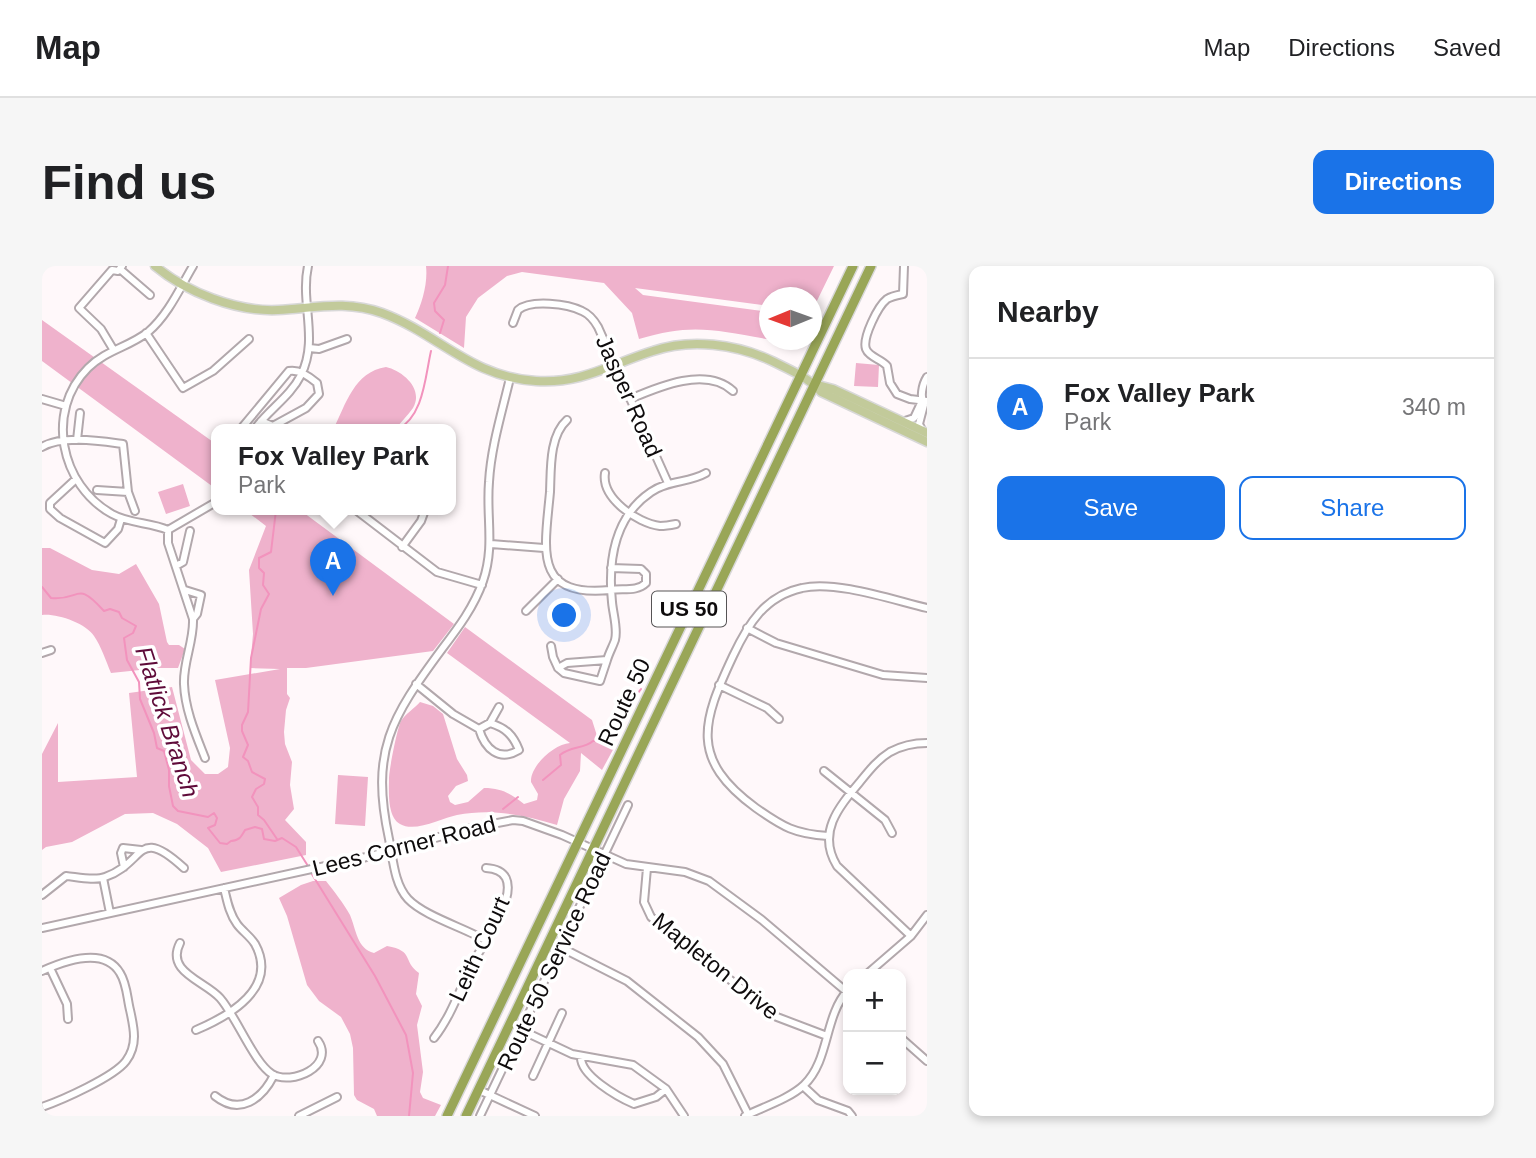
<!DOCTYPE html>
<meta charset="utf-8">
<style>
body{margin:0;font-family:Helvetica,sans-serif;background:#f6f6f6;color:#202124}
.controls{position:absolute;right:21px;bottom:21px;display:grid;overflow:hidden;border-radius:14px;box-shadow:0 4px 10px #0003}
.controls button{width:63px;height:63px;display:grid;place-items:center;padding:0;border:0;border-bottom:2px solid #e0e0e0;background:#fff;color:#202124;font:35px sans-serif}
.compass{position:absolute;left:717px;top:21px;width:63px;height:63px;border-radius:50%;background:#fff;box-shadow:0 4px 10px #0003;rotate:269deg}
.you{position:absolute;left:523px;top:350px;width:24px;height:24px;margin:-18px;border:5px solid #fff;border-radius:50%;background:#1a73e8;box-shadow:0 0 0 10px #1a73e833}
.badge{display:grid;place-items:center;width:46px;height:46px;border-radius:50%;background:#1a73e8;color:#fff;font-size:23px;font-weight:700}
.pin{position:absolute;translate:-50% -58px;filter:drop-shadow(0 2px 4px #0008)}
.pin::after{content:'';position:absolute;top:37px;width:24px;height:21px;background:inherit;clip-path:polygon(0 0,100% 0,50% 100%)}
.popup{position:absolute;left:169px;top:158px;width:245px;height:91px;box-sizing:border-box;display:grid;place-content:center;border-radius:14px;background:#fff;filter:drop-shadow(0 2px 5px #0005);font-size:23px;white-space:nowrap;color:#757577}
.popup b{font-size:26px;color:#202124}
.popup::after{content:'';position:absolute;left:50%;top:100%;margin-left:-14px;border:14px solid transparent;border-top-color:#fff}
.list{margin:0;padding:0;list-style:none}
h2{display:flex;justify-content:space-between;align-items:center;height:91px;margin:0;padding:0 28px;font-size:30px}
h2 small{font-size:23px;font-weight:400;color:#757577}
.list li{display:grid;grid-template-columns:46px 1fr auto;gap:21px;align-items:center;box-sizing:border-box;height:98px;padding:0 28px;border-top:2px solid #e0e0e0}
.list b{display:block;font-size:26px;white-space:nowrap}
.list p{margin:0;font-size:23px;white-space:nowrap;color:#757577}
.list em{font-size:23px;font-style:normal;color:#757577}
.actions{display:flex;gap:14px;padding:21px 28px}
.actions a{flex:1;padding:16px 0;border:2px solid #1a73e8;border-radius:14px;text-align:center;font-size:24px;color:#1a73e8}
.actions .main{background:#1a73e8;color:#fff}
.map{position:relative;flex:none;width:885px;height:850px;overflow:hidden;border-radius:14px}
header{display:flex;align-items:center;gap:42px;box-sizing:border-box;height:98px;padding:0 35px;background:#fff;border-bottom:2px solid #e0e0e0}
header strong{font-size:33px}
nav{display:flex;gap:38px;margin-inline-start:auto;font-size:24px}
.intro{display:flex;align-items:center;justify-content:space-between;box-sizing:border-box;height:168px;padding:0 42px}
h1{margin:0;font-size:49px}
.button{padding:18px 32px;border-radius:14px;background:#1a73e8;color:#fff;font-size:24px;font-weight:700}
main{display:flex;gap:42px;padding:0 42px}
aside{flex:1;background:#fff;border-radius:14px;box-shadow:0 4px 10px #0003}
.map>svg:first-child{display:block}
.green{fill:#efb2cc}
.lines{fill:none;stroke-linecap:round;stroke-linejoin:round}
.stream{stroke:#f293bd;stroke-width:2}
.minor-casing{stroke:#b2a8ac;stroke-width:10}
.major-casing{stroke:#d8d8d8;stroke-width:11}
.highway-casing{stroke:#d8d8d8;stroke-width:12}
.minor{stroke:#fff;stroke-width:6}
.major{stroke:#c2ca9a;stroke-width:8}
.highway{stroke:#99a657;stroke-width:9}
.labels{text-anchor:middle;stroke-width:7;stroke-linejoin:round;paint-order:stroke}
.shield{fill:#fff;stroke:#565455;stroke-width:2}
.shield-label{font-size:21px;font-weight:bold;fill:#0e0b0c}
.street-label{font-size:23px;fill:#0e0b0c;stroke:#fff}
.water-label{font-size:24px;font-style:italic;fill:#5f0b3a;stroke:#fff}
</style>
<header>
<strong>Map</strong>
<nav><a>Map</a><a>Directions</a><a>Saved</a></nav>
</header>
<div class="intro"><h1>Find us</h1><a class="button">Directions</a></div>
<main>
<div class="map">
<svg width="885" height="850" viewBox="0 0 885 850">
<rect width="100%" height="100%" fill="#fff8fa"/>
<path class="green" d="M384,0H792L770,45L769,32H727V40L593,22L601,29L727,46V68L725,73C673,64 649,57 597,73L590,47L562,17L480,6L465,10L436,32L424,51L422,82L373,52C380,37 386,17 384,0Z
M0,54L174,178V223L0,95Z
M814,97L837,99L836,121L812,120Z
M344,101C361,105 382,123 371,142C366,149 358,157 353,164H291C304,138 312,106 344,101Z
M141,218L148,240L124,248L116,226Z
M203,244H258L412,358L391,385L264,402H245V428L248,432L244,444L242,466L243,478L250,496L248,519L252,543L243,554L264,576V589L179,606L166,582L135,558L111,547L83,548L30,576L4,581L0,584V488L16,457V516L95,511L87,427L130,421L149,494L163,508H176L186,501L188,482L173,414L238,403L208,402L211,368L207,304L224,260Z
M0,282H8L50,304L77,308L94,298L117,338L125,376L127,379H137L143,383L136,402H117L69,407C64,395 59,380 52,370C44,357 14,347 0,349Z
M423,361L550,454L556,473L573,480L560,504L539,487L538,505L522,533L515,559C482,549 450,542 415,549C400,552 373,567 358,558C345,551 347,525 347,513C347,504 355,463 359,455C363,448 373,442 378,436L391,440L401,448L415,493L425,509L426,515L414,520L406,530L408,536L413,539L426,536L442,522C460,522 469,528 482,538L495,534L496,528L489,516C488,500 512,478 528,477L405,387Z
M296,509L326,511L323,560L293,558Z
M271,615H284C292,625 302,638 308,649C314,663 315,683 332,687L345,680C373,685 360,695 377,707L374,728L380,740L375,759L381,806L378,826L381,832L399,839L393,850H335L332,843L315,834L312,829L311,782L308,768L299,751L277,735L265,719L245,650L237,632L259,619Z"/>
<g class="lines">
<path class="stream" d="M398,67L402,54L393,45L392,37L403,19L406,0
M322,164L328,159L342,164
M355,164C382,150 383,111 389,85
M234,244L229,286L217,292V302L222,307L221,319L227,328L219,343L209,392L206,446L200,459V465L206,479L201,491L206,495L210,506L223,513L222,518L214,523L210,531L216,541V549L222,554L235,573
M0,321L9,332C40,335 33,313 62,345L68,343L77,346L80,352L94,360L91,367L82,372L85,394L97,416L98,433L112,467L115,482L122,485L127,504V520L131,540L136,545L166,551L172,547L175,552L173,559L166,562L178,577L185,578L189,575C198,574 199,571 203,564L213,561L220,563L222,573L233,575L240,572L254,581L266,600
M552,475L567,469L568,464L599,423
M501,514L519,499L518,489C528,480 542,483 551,475
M461,543L476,531
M268,605L333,710L364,769L371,807L367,850"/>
<g class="minor-casing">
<path id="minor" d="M151,0C138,22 126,49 106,66C87,81 64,84 46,102C3,145 18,219 70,248C88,258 108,256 126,264L174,236
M862,0L861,28C856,29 850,30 845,33C836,40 820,72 824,83C827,91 839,93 845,100L848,117L855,128L868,133L885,135
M79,4L108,29
M471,57L476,44C489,33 526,38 540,45C547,48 552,54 556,61L626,217
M104,67L141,122L171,105L207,73
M267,82L277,83L305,73
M71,83L59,63L37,42L70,4L76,5L80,0
M0,133L24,140
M588,133C616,121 664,100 691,125
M525,154C507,170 509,204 508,226C503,282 490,332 568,324C581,322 595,326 604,317V308L599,303L569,302
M863,155L872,152L880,135
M198,164L247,105C256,103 268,111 275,117L277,128L264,142L231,160L219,155
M212,164C226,144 248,131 259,109C277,73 258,37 266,0
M880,164L877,158L882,139C878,131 880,119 885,111
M35,174L38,147
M0,181C20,169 58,175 81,178L86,226L93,245
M563,207C559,232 595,257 618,260C623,260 629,259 634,258
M34,213L8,237V243L18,252L63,277L76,263L79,253
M55,224L86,226
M314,244L395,306L440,319
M126,264V277L151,353C152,375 141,396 142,418C143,444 154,469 163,492
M449,278L502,282
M360,281L379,255L383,244
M134,300L141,296L148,265
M143,324L159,329L155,348L151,353
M484,345L516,313
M705,362L734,377L841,409L885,412
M509,380L511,391L516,402
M0,387L9,384
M565,394L558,415L522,407L516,402L525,397L565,394C567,387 571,380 573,374C576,363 571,348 570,336C566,296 572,251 609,226C626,214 647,217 664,207
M374,418L411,448L437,463C443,483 457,496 477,484C471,469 464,462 448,457L437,463
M677,419L725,442L737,453
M448,457L457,441
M782,505L843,554L850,567
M786,570C753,568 741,561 714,542C647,493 660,456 691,390C706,358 723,330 760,322C793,314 851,334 885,342
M82,601L79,587L81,582L99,584
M605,602L602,636L609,651L735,751L785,770
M61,612L68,647
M0,629L24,610C35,611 53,615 63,611C104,597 94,558 142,602
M0,662L329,590L429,562L471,554L481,555L520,569L584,598L643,606L667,615L720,654L806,727
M869,670L795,600C775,567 796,542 817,517C826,506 835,494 848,486C859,480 872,477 885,477
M445,675C423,662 382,650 366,633C352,618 351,592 347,573C328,485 349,452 400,383C416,362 432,341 441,315C453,280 444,251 447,216C449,181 460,146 468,112
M138,677C123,706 163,715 178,732C194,750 212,797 230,808C250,820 293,800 276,775
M518,681L585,715L656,771L681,798L707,850
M8,702L25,738L26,753
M0,705C22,695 62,680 78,707C85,718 85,732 88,744C92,762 96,779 84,795C72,811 20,834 0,841
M825,708L869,670L885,649
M154,764C187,750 237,722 213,678C208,670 200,665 195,658C187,647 185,634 182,622
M479,764L530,788L591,799L624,823L642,850
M392,772C410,749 419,720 432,695C442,676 495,605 444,602
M859,772L885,795
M539,790C537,809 576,831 592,838L614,831L624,823
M491,810L520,747
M761,820L776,834L806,845L810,850
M437,824L493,850
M173,830C198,850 220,833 232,809
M257,850L295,831
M438,850L586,539
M703,850C721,841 747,833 762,819C788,794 782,750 806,724"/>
</g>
<g class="major-casing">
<path id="major" d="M113,0C144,26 194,46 236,44C273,42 304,34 340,47C397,68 428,111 494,115C540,118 569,98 611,85C649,72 694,78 730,95C748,104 766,111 779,126L885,176
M772,118L791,123L885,167"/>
</g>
<g class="highway-casing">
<path id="highway" d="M405,850L811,0
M424,850L829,0"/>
</g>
<use href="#minor" class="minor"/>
<use href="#major" class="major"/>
<use href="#highway" class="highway"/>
</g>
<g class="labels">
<rect class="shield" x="610" y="325.5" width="74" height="35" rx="5"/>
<g class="shield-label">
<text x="647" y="350">US 50</text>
</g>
<g class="street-label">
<text transform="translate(587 130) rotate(66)" y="8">Jasper Road</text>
<text transform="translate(582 436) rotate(-65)" y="8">Route 50</text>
<text transform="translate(362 580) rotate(-14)" y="8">Lees Corner Road</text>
<text transform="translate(437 683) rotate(-65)" y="8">Leith Court</text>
<text transform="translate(512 695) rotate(-65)" y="8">Route 50 Service Road</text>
<text transform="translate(674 700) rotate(39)" y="8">Mapleton Drive</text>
</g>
<g class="water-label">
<text transform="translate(125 456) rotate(72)" y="8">Flatlick Branch</text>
</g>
</g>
</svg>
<div class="controls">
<button>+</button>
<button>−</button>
</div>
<svg class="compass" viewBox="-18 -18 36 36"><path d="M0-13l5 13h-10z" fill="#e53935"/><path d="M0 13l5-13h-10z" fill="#757577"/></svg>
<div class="you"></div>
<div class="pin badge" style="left:291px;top:330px">A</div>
<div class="popup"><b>Fox Valley Park</b>Park</div>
</div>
<aside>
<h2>Nearby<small></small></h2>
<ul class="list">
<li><span class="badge">A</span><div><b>Fox Valley Park</b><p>Park</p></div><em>340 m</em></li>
</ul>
<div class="actions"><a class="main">Save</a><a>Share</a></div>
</aside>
</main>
